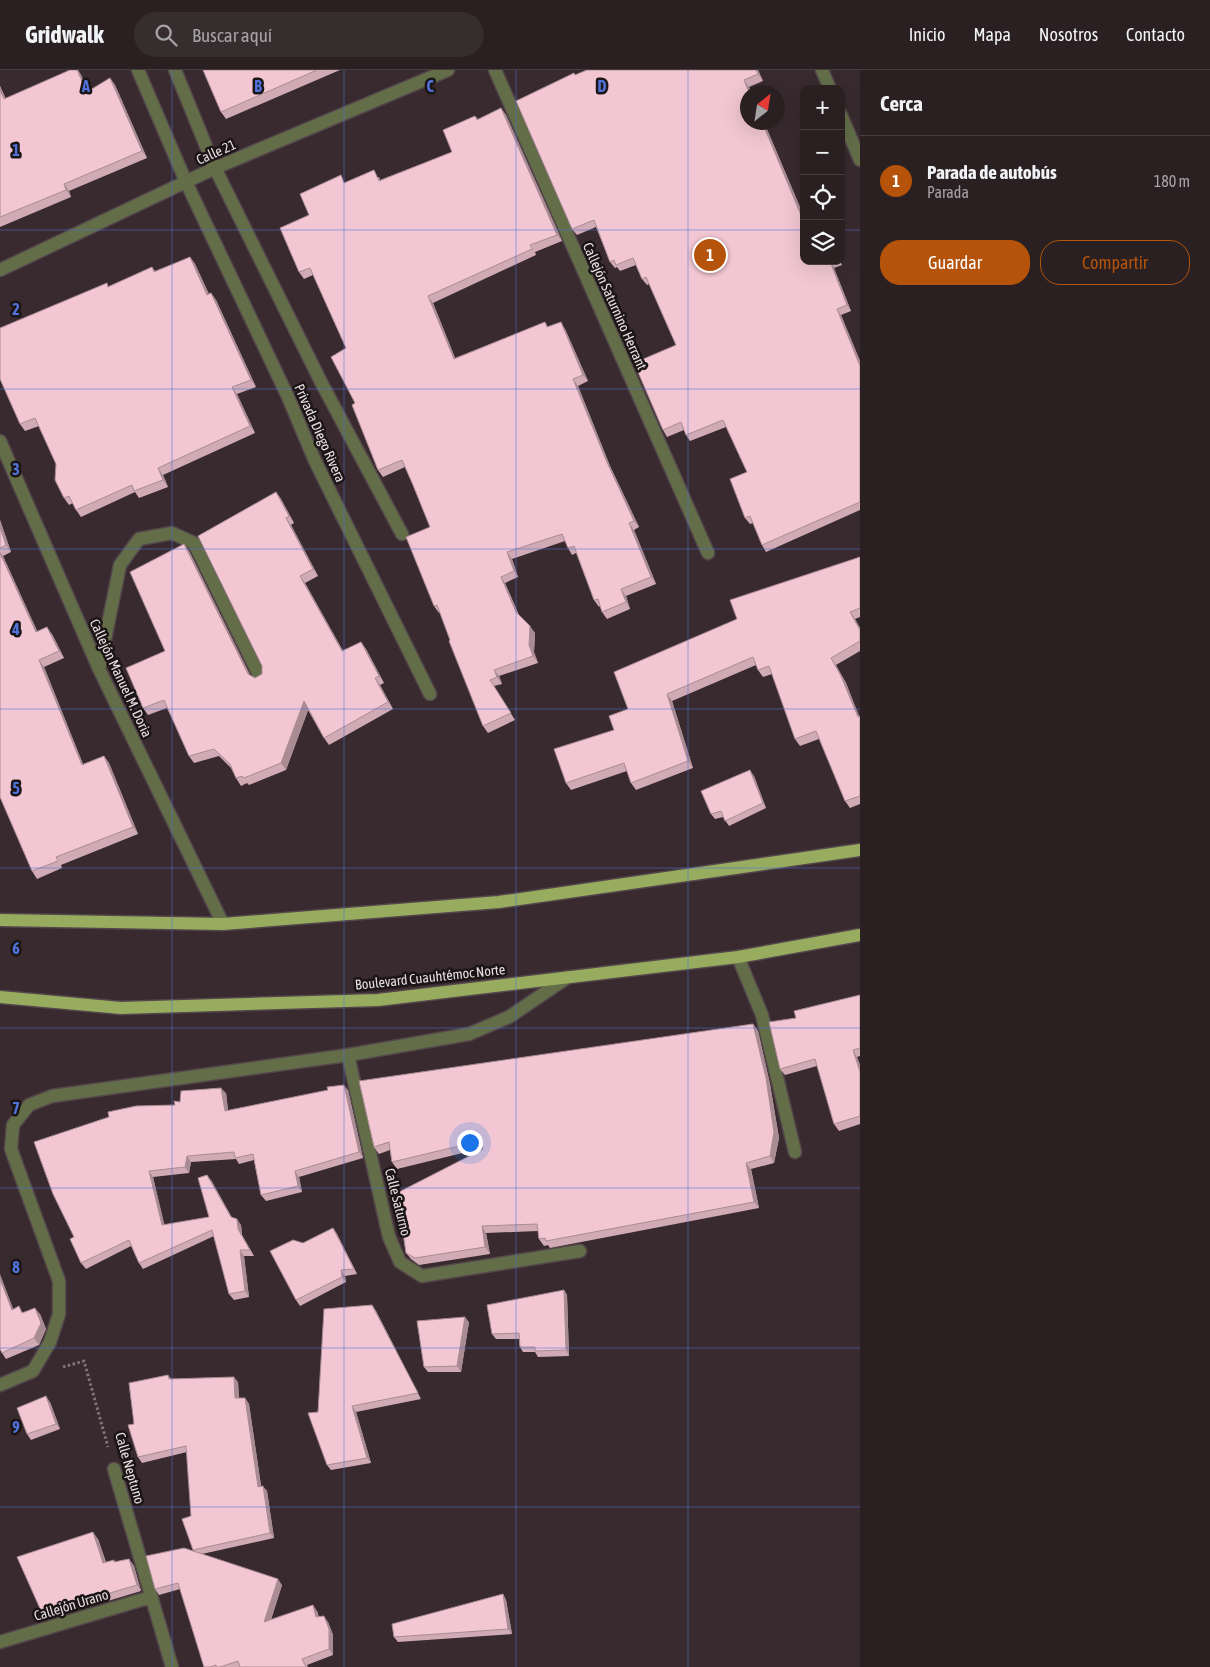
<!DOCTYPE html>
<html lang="es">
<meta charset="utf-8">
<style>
body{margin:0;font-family:"Asap Condensed",sans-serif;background:#362d2f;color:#f1f3f6}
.controls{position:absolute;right:15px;top:15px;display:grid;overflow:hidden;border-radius:10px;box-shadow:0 5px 20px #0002}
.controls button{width:45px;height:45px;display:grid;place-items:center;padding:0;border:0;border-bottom:1px solid #463e40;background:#2a2022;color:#f1f3f6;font:25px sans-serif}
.compass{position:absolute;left:740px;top:15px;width:45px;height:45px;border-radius:50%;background:#2a2022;box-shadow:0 5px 20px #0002;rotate:30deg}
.you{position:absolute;left:469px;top:1072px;width:18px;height:18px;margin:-12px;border:4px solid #fff;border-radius:50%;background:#1a73e8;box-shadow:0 0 0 8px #1a73e833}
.badge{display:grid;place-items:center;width:32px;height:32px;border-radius:50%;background:#b45309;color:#fff;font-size:16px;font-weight:700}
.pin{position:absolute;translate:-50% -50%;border:2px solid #fff;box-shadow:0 1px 5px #0006}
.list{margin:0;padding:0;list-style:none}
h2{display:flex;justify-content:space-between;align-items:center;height:65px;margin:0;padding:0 20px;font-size:21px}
h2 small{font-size:16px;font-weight:400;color:#a5a3a5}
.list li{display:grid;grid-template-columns:32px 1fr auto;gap:15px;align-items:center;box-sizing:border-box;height:90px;padding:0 20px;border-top:1px solid #463e40}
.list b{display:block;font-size:19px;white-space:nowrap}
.list p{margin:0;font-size:16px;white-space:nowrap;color:#a5a3a5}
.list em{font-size:16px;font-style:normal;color:#a5a3a5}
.actions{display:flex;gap:10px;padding:15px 20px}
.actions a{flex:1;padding:11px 0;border:1px solid #b45309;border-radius:20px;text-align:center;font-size:18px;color:#b45309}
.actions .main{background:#b45309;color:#fff}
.icon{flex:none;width:28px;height:28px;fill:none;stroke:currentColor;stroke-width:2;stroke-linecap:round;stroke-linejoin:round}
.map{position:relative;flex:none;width:860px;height:1597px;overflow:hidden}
header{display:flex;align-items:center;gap:30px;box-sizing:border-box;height:70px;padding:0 25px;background:#2a2022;border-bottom:1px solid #463e40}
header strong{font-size:24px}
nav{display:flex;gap:28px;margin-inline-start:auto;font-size:18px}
.search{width:350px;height:45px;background:#362d2f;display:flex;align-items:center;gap:12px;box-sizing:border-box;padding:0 18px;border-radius:28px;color:#a5a3a5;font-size:19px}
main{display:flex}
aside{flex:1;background:#2a2022}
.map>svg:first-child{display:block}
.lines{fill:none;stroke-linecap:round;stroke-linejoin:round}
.minor-casing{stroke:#54474b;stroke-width:15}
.major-casing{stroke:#54474b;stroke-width:15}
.path{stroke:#817578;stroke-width:3;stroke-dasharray:2.5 2.5;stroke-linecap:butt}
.minor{stroke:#636e49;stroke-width:12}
.major{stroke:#97ac5e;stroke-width:12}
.wall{fill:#d0abb5}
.shaded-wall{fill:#a98b94}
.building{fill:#f2c7d3;stroke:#a98b94}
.grid{fill:none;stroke:#5072da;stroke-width:1;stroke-opacity:0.55}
.labels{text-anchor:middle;stroke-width:5;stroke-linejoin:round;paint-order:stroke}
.street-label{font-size:14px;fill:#e8dfe2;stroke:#1b1516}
.grid-label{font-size:16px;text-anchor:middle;font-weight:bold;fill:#5072da;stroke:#1b1516;stroke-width:5;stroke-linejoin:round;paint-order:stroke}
</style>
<header>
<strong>Gridwalk</strong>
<div class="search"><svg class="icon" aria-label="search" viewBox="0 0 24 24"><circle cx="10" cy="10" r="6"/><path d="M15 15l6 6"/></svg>Buscar aquí</div>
<nav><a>Inicio</a><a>Mapa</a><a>Nosotros</a><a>Contacto</a></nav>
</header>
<main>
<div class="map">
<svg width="860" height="1597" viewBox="0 0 860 1597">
<rect width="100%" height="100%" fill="#382a2e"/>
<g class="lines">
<g class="minor-casing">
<path id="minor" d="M138,0L186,112L288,327L315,391L430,624
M175,0L215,98L321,312L402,464
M495,0L708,483
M822,0L830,19
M841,45L860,90
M0,200L215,98L448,0
M0,371L99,599L223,854
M99,599L120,495L139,469L172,463L194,473L260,607
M738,887L762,945L795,1082
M348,985L389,1167L400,1192L422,1206L580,1181
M0,1315L33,1301L50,1272L59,1244V1211L11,1079L13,1055L29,1035L52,1026L348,985L469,964L509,947L568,907
M114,1399L172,1597
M0,1572L151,1527"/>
</g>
<g class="major-casing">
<path id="major" d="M0,850L223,854L499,832L860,780
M0,927L121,938L378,930L738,887L860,865"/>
</g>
<path class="path" d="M63,1297L84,1291L108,1377"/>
<use href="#minor" class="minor"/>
<use href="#major" class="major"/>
</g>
<path class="wall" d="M70,0H78L81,5L88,21L110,8L115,15L147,88L69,121L71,127L0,157V16L6,29Z
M203,0H340L226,49L221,42Z
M587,0H758L763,11L749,17L803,144L804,191H840L842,195L834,198L851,241L841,245L860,291V440L766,482L762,475L753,453L750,454L745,448L747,402L726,357L690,371L686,365L684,360L667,367L663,360L676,275L649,214L647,215L642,209L636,195L620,201L617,197L615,198L610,192L596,157L577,165L572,159L575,5Z
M501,38L506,45L562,171L535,182L536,185L433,233L455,288L545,252L548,257L565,259L588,311L578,316L610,396L639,457L634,460L656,514L626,526L630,539L607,549L602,542L600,536L599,537L594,530L576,483L572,485L568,478L565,471L512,489L518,507L505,513L519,545L535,563L534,582L538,593L499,606L502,614L494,616L515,650L488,663L483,656L440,542L439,543L434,536L430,457L413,415L405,397L383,407L378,400L355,333L346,278L313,205L304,209L299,202L309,145L346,112L379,107L380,110L452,82L475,46L478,49Z
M190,187L195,194L209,224L211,223L216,230L256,317L237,324L255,363L163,405L168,417L139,428L135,422L81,447L76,440L73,433L69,435L64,428L56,394L39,356L25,361L20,354L109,216L152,197L155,201Z
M276,422L281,429L294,453L291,455L318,506L305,513L343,581L361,572L366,579L384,613L380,615L393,639L329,675L324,668L308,640L286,700L249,715L247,713L241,716L236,708L231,698L219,686L194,693L189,686L167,638L148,645L143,638L165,581L184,474L189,481L250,605L255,608L262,604Z
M0,450L11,482L3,486L37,562L52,564L64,588L44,597L83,694L104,686L109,693L138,764L61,795L62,798L37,809L32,801L0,727Z
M860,487V547L855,549L860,558V581L836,595L846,613L859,647L860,646V734L850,738L845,731L819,669L800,676L795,669L772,604L763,607L758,600L756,595L672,631L693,698L636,720L631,713L627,701L571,720L566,713L614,660L628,639L737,549Z
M754,706L766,738L729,756L723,747L715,749L711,744Z
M860,925V986L857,987L860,995V1054L839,1061L834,1054L817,996L785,1005L780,999L796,948Z
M753,954L758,961L770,1014L779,1068L774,1093L751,1099L759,1138L550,1178L548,1175L544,1176L539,1169L538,1161L486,1163L490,1184L419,1195L411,1189L406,1183L483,1079V1078L397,1099L392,1092L390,1080L379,1084L374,1077Z
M348,1020L363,1088L299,1107L302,1122L266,1131L261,1125L254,1090L239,1094L236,1089L191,1092L189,1103L153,1107L164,1155L209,1147L211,1110L232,1148L241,1155L242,1165L254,1186H244L249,1227L234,1230L229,1224L214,1166L143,1199L139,1193L131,1176L86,1199L81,1193L74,1167L175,1035L180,1032L226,1023L228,1041Z
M333,1158L337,1164L357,1204L345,1206L346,1212L300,1236L296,1230L303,1173Z
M564,1220L567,1225L569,1286L538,1287L535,1282H523L520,1277L519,1269H496L492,1264Z
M372,1235L376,1241L421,1329L356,1342L371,1393L331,1400L327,1395L318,1342Z
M13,1239L23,1242L40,1244L46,1259L39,1275L6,1289L2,1283Z
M469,1252L461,1302H428L424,1297Z
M168,1305L171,1309L238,1312L239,1328H245L249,1334L261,1416L267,1421L274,1468L202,1484L282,1515L271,1550L317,1541L319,1547L328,1552L333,1565V1585L307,1595L308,1597H204L180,1519L159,1525L155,1519L194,1482L193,1480L187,1382L142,1393L138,1387L134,1354Z
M50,1332L60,1359L31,1370L27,1364Z
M98,1469L106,1492L114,1490L115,1492L129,1489L134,1496L141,1521L88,1537L86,1535L46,1550L42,1543Z
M503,1524L506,1530L512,1564L398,1572L394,1567Z"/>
<path class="shaded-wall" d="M77,0L81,5L92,30L87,22Z
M756,0H758L763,11L758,4Z
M110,8L115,15L147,88L142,81Z
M744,10L749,17L751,22H749Z
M0,16L9,37L4,29L0,20Z
M501,38L506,45L562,171L557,165Z
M762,52H764L804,147L801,145Z
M64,114L69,121L71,127L66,120Z
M190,187L195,194L212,232L207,225Z
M830,191L834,198L851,241L847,235Z
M211,223L216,230L256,317L251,310Z
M428,226L433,233L458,295L454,289Z
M837,239L841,245L860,291V296Z
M561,252L565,259L588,311L583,305Z
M573,309L578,316L610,396L639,457L634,451L606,390Z
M232,317L237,324L255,363L250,356Z
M158,398L163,405L168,417L163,410Z
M276,422L281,429L294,453L289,446Z
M286,448L291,455L318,506L313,499Z
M0,450L11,482L6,475L0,457Z
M629,453L634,460L656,514L651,507Z
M184,474L189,481L253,611L248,604Z
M0,482L3,486L41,569L36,562L0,483Z
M507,482L512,489L518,507L514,501Z
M300,506L305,513L347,588L342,581Z
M501,507L505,513L520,549L516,542Z
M621,519L626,526L630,539L626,532Z
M850,542L855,549L860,558V560Z
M530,556L535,563L534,582L538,593L533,586L529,575Z
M47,557L52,564L64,588L59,581Z
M361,572L366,579L384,613L379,606Z
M831,588L846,613L860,648L858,647Z
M39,590L44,597L86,702L82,695Z
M494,600L499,606L502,614L497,607Z
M375,608L380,615L393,639L388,632Z
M667,624L672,631L693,698L688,691Z
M304,631L309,638L286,700L281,693Z
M104,686L109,693L138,764L133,757Z
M750,700L754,706L766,738L763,733Z
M753,954L758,961L770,1014L779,1068L774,1093L770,1086Z
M853,980L857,987L860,995V1002Z
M344,1015L348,1020L363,1088L359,1082Z
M221,1018L226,1023L229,1047L225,1041Z
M187,1086L191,1092L189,1103L185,1097Z
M746,1093L751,1099L759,1138L754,1132Z
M149,1101L153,1107L166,1161L162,1155Z
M295,1101L299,1107L302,1122L298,1116Z
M207,1105L211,1110L235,1153L231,1147Z
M237,1149L241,1155L242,1165L254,1186L238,1159Z
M482,1156L486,1163L490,1184L485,1177Z
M333,1158L337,1164L357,1204L354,1199Z
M240,1180L244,1186L249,1227L245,1221Z
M341,1200L345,1206L346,1212L342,1207Z
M0,1204L16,1246L12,1240L0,1209Z
M564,1220L567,1225L569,1286L566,1280Z
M372,1235L376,1241L421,1329L418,1323Z
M35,1238L40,1244L46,1259L39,1275L34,1268Z
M465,1247L469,1252L461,1302L457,1296Z
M234,1307L238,1312L239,1334L235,1328Z
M46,1326L50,1332L60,1359L56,1354Z
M245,1328L249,1334L262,1422L258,1417Z
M352,1336L356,1342L371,1393L367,1388Z
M263,1416L267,1421L274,1468L270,1463Z
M93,1462L98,1469L108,1500L103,1493Z
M129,1489L134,1496L141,1521L137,1515Z
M278,1509L282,1515L268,1558L264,1552Z
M503,1524L506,1530L512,1564L508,1559Z
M313,1535L317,1541L320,1553L316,1547Z
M324,1546L328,1552L333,1565V1585L329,1579Z"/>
<path class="building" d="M70,0H77L87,22L110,8L142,81L64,114L66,120L0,147V20L4,29Z
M203,0H317L221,42Z
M587,0H756L758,4L744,10L749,22H748V52H762L801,145L804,144V191H830L847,235L837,239L860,296V432L762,475L750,446L745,448L730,409L747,402L723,350L686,365L681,352L663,360L634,293L676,275L646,207L642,209L633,188L616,195L614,190L610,192L594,150L572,159L516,31L574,3L575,5Z
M501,38L557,165L530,175L532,179L428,226L454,289L545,252L547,257L561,252L583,305L573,309L606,390L634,451L629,453L651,507L621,519L626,532L602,542L598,529L594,530L574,476L568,478L562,464L507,482L514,501L501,507L516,542L530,556L529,575L533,586L494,600L497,607L490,610L511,643L483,656L449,571L450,570L437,535L434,536L406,467L430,457L413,415L402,390L378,400L352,335L355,333L331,287L346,278L310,198L299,202L280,158L309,145L300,124L341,105L344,113L374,100L379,111L452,82L443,60L475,46L477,50Z
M190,187L207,225L211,223L251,310L232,317L250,356L158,398L163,410L134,421L132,415L76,440L69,426L64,428L55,410L56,394L35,348L20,354L0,309V258L107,213L108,217L152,197L154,202Z
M276,422L289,446L286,448L313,499L300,506L342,581L361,572L379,606L375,608L388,632L324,668L304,631L281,693L244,708L242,706L236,708L230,694L214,679L189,686L164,630L143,638L126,598L165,581L130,502L184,474L248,604L255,608L262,604V596L198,466Z
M0,457L6,475L0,478Z
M0,483L36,562L47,557L59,581L39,590L82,695L104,686L133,757L56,787L58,791L32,801L0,727Z
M860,487V538L850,542L860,560V571L831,588L841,606L858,647L860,646V726L845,731L816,661L795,669L769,596L758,600L753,587L667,624L688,691L631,713L624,693L566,713L554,679L614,660L609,646L628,639L614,602L737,549L730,530Z
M750,700L763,733L725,751L721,741L711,744L701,721Z
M860,925V978L853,980L860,1002V1046L834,1054L815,989L780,999L769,952L796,948L794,941Z
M753,954L766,1008L774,1062L770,1086L746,1093L754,1132L546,1171L545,1168L539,1169L537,1154L482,1156L485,1177L415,1188L406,1183L397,1123L483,1079L480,1071L392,1092L389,1072L374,1077L359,1011Z
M344,1015L359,1082L295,1101L298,1116L261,1125L253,1084L235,1088L234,1082L187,1086L185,1097L149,1101L162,1155L209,1147L198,1108L207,1105L231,1147L237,1149L238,1159L250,1180H240L245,1221L229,1224L212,1160L139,1193L129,1170L81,1193L70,1169L74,1167L53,1124L34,1072L109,1047L108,1042L136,1036L175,1035L174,1031L180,1032L181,1021L221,1018L225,1041L328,1020L327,1017Z
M333,1158L354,1199L341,1200L342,1207L296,1230L270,1181L293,1170L303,1173Z
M0,1209L12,1240L19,1236L22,1243L35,1238L41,1253L34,1268L2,1283L0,1279Z
M564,1220L566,1280L535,1281V1277H520L519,1263L492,1264L487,1235Z
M372,1235L418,1323L352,1336L367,1388L327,1395L308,1343L318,1342L324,1239Z
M465,1247L457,1296L424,1297L417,1251Z
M168,1305L169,1309L234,1307L235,1328H245L258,1417L263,1416L270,1463L193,1480L182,1449L191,1446L186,1376L138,1387L128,1355L134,1354L129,1313Z
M46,1326L56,1354L27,1364L17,1338Z
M93,1462L103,1493L114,1490V1492L129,1489L137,1515L83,1531L82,1528L42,1543L17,1487Z
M184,1478L278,1509L264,1552L313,1535L316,1547L324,1546L329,1559V1579L302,1589L306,1597H240L238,1591L220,1597H216V1595L210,1597H204L178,1513L155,1519L146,1486Z
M503,1524L508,1559L394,1567L392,1554Z"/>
<path class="grid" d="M172,0V1597M344,0V1597M516,0V1597M688,0V1597M0,160H804M841,160H860M0,319H860M0,479H860M0,639H860M0,798H860M0,958H860M0,1118H860M0,1278H860M0,1437H860"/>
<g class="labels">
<g class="street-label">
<text transform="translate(216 82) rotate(-24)" y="5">Calle 21</text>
<text transform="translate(615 236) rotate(66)" y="5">Callejón Saturnino Herrant</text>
<text transform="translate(320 363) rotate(66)" y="5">Privada Diego Rivera</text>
<text transform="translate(121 608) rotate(65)" y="5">Callejón Manuel M. Doria</text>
<text transform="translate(430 907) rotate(-6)" y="5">Boulevard Cuauhtémoc Norte</text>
<text transform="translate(398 1132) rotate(76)" y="5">Calle Saturno</text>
<text transform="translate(130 1398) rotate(74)" y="5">Calle Neptuno</text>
<text transform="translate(71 1535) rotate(-17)" y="5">Callejón Urano</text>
</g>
</g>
<g class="grid-label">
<text x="86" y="22">A</text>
<text x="258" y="22">B</text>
<text x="430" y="22">C</text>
<text x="602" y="22">D</text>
<text x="16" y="86">1</text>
<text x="16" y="245">2</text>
<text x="16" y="405">3</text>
<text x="16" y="565">4</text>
<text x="16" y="724">5</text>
<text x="16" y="884">6</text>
<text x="16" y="1044">7</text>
<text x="16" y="1203">8</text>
<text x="16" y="1363">9</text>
</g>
</svg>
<div class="controls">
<button>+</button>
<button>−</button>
<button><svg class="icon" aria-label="locate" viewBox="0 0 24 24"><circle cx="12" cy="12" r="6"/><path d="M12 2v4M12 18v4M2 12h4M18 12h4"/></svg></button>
<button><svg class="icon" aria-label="layers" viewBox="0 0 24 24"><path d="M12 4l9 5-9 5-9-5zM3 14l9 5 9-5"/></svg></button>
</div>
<svg class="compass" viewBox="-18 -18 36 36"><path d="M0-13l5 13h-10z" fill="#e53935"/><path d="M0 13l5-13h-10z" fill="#a5a3a5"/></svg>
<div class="you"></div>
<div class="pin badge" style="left:710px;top:185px">1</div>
</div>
<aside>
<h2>Cerca<small></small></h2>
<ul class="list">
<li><span class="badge">1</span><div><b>Parada de autobús</b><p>Parada</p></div><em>180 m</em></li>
</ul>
<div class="actions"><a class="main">Guardar</a><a>Compartir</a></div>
</aside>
</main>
